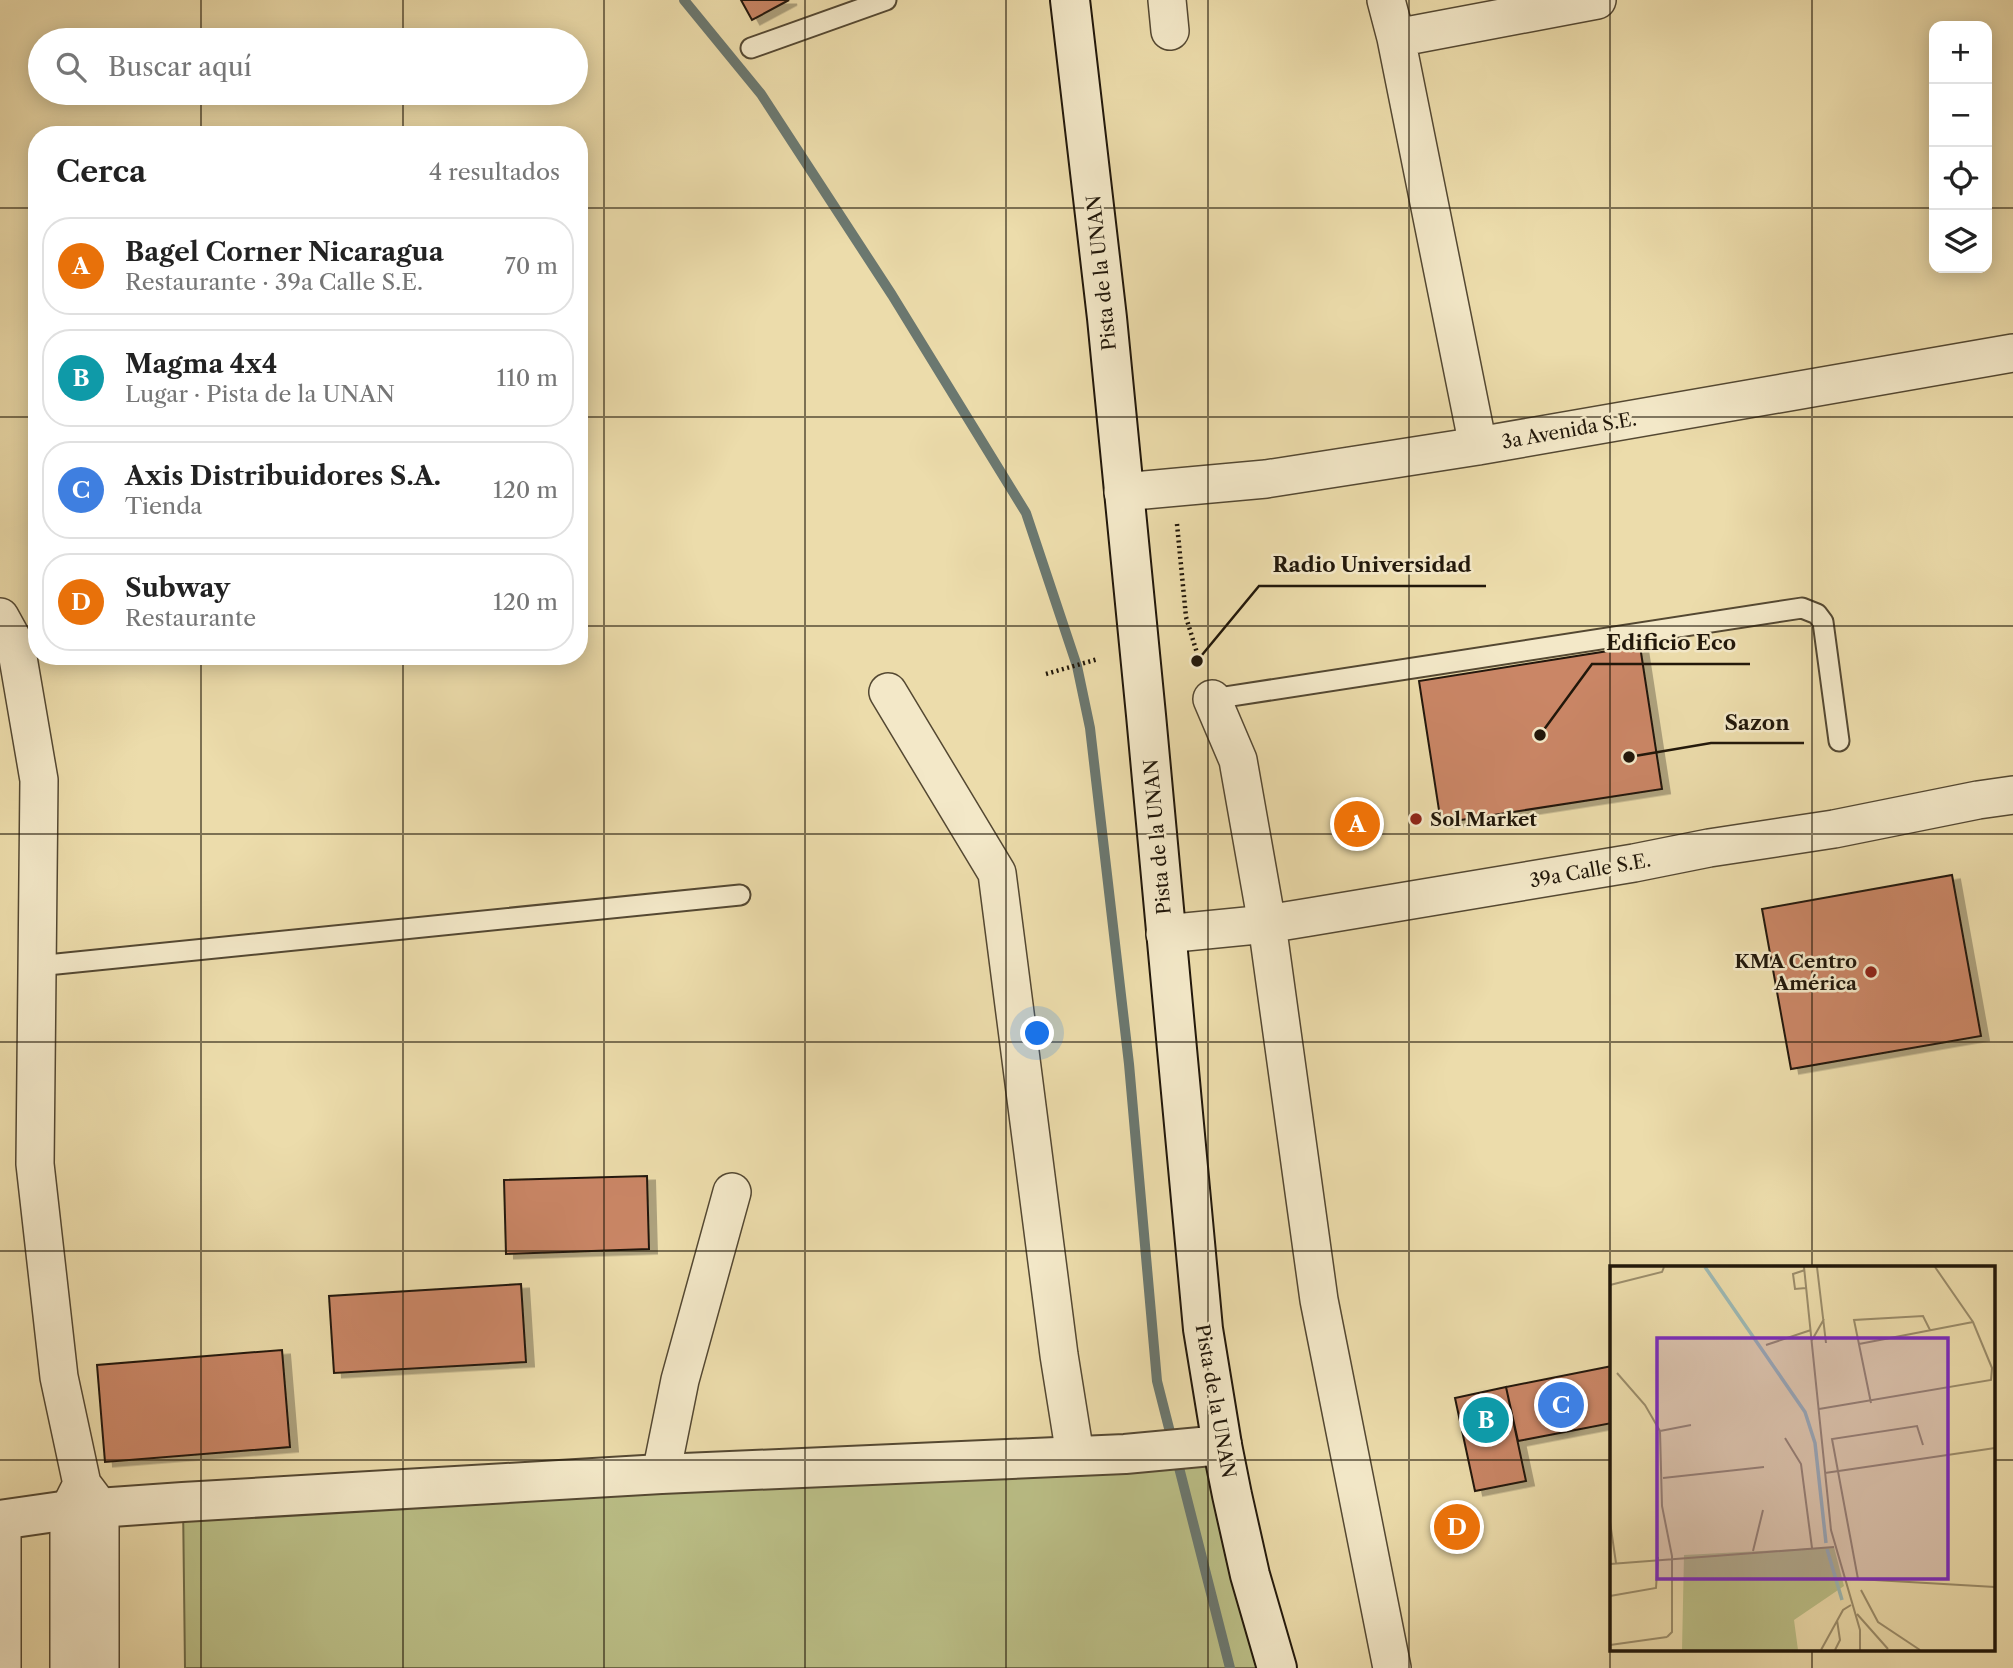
<!DOCTYPE html>
<html lang="es">
<meta charset="utf-8">
<style>
body{margin:0;font-family:"Libre Caslon Text",serif;background:#f2f2f2;color:#222}
.controls{position:absolute;right:21px;top:21px;display:grid;overflow:hidden;border-radius:14px;box-shadow:0 4px 18px #0003}
.controls button{width:63px;height:63px;display:grid;place-items:center;padding:0;border:0;border-bottom:2px solid #e0e0e0;background:#fff;color:#222;font:35px sans-serif}
.you{position:absolute;left:1038px;top:1034px;width:24px;height:24px;margin:-18px;border:5px solid #fff;border-radius:50%;background:#1a73e8;box-shadow:0 0 0 10px #1a73e833}
.badge{display:grid;place-items:center;width:46px;height:46px;border-radius:50%;background:#8f2418;color:#fff;font-size:23px;font-weight:700}
.pin{position:absolute;translate:-50% -50%;border:4px solid #fff;box-shadow:0 2px 7px #0006}
.list{margin:0;padding:0;list-style:none}
h2{display:flex;justify-content:space-between;align-items:center;height:91px;margin:0;padding:0 28px;font-size:30px}
h2 small{font-size:23px;font-weight:400;color:#767676}
.list li{display:grid;grid-template-columns:46px 1fr auto;gap:21px;align-items:center;box-sizing:border-box;height:98px;margin:0 14px 14px;padding:0 14px;border:2px solid #e0e0e0;border-radius:28px}
.list b{display:block;font-size:26px;white-space:nowrap}
.list p{margin:0;font-size:23px;white-space:nowrap;color:#767676}
.list em{font-size:23px;font-style:normal;color:#767676}
.icon{flex:none;width:38px;height:38px;fill:none;stroke:currentColor;stroke-width:2;stroke-linecap:round;stroke-linejoin:round}
.map{position:relative;flex:none;width:2013px;height:1668px;overflow:hidden}
.search{position:absolute;background:#fff;box-shadow:0 4px 18px #0003;left:28px;top:28px;width:560px;height:77px;display:flex;align-items:center;gap:18px;box-sizing:border-box;padding:0 24px;border-radius:38px;color:#767676;font-size:26px}
.panel{position:absolute;background:#fff;box-shadow:0 4px 18px #0003;left:28px;top:126px;width:560px;height:539px;border-radius:28px}
.map>svg:first-child{display:block}
.green{fill:#bbbf87;stroke:#6e6b48;stroke-width:2}
.lines{fill:none;stroke-linecap:round;stroke-linejoin:round}
.stream{stroke:#6b7870;stroke-width:10}
.building{fill:#ca8666;stroke:#21170a;stroke-width:2;filter:url(#shadow)}
.service-casing{stroke:#544832;stroke-width:23}
.minor-casing{stroke:#544832;stroke-width:40}
.tertiary-casing{stroke:#544832;stroke-width:42}
.secondary-casing{stroke:#21170a;stroke-width:42}
.path{stroke:#21170a;stroke-width:4.5;stroke-dasharray:2 3.5;stroke-linecap:butt}
.service{stroke:#f3e8c8;stroke-width:19}
.minor{stroke:#f3e8c8;stroke-width:37}
.tertiary{stroke:#f3e8c8;stroke-width:38}
.secondary{stroke:#f3e8c8;stroke-width:38}
.grid{fill:none;stroke:#21170a;stroke-width:2;stroke-opacity:0.55}
.poi-dot{fill:#8f2418;stroke:#f3e8c8;stroke-width:2.5}
.labels{text-anchor:middle;stroke-width:5;stroke-linejoin:round;paint-order:stroke}
.street-label{font-size:19px;fill:#21170a;stroke:#f3e8c8}
.poi-label{font-size:19px;font-weight:bold;fill:#21170a;stroke:#f3e8c8;text-anchor:start}
.inset-river{fill:none;stroke:#9db9b4;stroke-width:3.5}
.inset-road{fill:none;stroke:#9b8d6b;stroke-width:2}
.view{fill:#7b2cbf;fill-opacity:0.15;stroke:#7b2cbf;stroke-width:3.5}
.inset-edge{fill:none;stroke:#21170a;stroke-width:3.5}
.leader{fill:none;stroke:#21170a;stroke-width:2.5}
.callout-dot{fill:#21170a;stroke:#f3e8c8;stroke-width:2.5}
.callout-label{font-size:21px;text-anchor:middle;font-weight:bold;fill:#21170a;stroke:#f3e8c8;stroke-width:5;stroke-linejoin:round;paint-order:stroke}
</style>
<div class="map">
<svg width="2013" height="1668" viewBox="0 0 2013 1668">
<defs>
<filter id="shadow"><feDropShadow dx="8" dy="4.5" stdDeviation="0" flood-color="#0004"/></filter>
</defs>
<rect width="100%" height="100%" fill="#ecdcab"/>
<filter id="stains"><feTurbulence type="fractalNoise" baseFrequency=".00286" numOctaves="4"/><feColorMatrix values="0 0 0 0 .2 0 0 0 0 .09 0 0 0 0 .02 0 0 0 .5 -.17"/></filter>
<radialGradient id="worn" r=".72"><stop offset=".6" stop-color="#630" stop-opacity="0"/><stop offset="1" stop-color="#630" stop-opacity=".3"/></radialGradient>
<path class="green" d="M1222,1445L1277,1668H185L183,1502Z"/>
<g class="lines">
<path class="stream" d="M684,0L761,94L892,295L1026,513L1077,666L1090,728L1129,1064L1157,1381L1230,1668"/>
</g>
<path class="building" d="M741,0H789L752,20Z
M1640,646L1662,789L1441,823L1419,681Z
M1952,875L1981,1036L1791,1069L1762,909Z
M647,1176L649,1249L506,1254L504,1180Z
M521,1284L526,1362L334,1373L329,1296Z
M282,1350L290,1447L105,1462L97,1365Z
M1612,1366V1423L1518,1441L1506,1387Z
M1506,1387L1526,1481L1475,1491L1455,1398Z"/>
<g class="lines">
<g class="service-casing">
<path id="service" d="M751,48L886,0
M1212,699L1802,608L1817,614L1823,622L1839,741
M37,966L740,895"/>
</g>
<g class="minor-casing">
<path id="minor" d="M1167,0L1170,31
M1386,0L1396,38L1478,446
M1396,38L1597,0
M1123,492L1266,479L1478,446L2013,353
M0,617L16,646L39,780L35,1164L59,1377L82,1484L100,1508V1668
M888,692L997,873L1059,1355L1075,1455
M1212,699L1238,760L1267,924L1319,1300L1392,1668
M1165,934L1267,924L1310,917L1634,863L1709,848L1834,829L1978,800L2013,795
M661,1474L680,1380L732,1192
M2,1520V1668
M69,1668V1510L82,1484"/>
</g>
<g class="tertiary-casing">
<path id="tertiary" d="M0,1520L69,1510L183,1502L661,1474L1125,1454L1222,1445"/>
</g>
<g class="secondary-casing">
<path id="secondary" d="M1070,0L1107,318L1146,715L1203,1329L1222,1445L1232,1495L1250,1575L1277,1668"/>
</g>
<path class="path" d="M1177,524L1186,617L1201,666
M1046,674L1098,659"/>
<use href="#service" class="service"/>
<use href="#minor" class="minor"/>
<use href="#tertiary" class="tertiary"/>
<use href="#secondary" class="secondary"/>
</g>
<path class="grid" d="M201,0V40M403,0V40M604,0V1668M805,0V1668M1006,0V1668M1208,0V1668M1409,0V1668M1610,0V1668M1812,0V1267M201,93V135M403,93V135M0,208H37M579,208H1934M1987,208H2013M0,417H37M579,417H2013M0,626H37M579,626H2013M201,656V1668M403,656V1668M0,834H2013M0,1042H2013M0,1251H2013M0,1460H1612M1994,1460H2013M1812,1649V1668"/>
<g class="poi-dot">
<circle cx="1416" cy="819" r="7"/>
<circle cx="1871" cy="972" r="7"/>
</g>
<g class="labels">
<g class="street-label">
<text transform="translate(1101 273) rotate(-96)" y="7">Pista de la UNAN</text>
<text transform="translate(1569 430) rotate(-10)" y="7">3a Avenida S.E.</text>
<text transform="translate(1157 837) rotate(-95)" y="7">Pista de la UNAN</text>
<text transform="translate(1590 870) rotate(-10)" y="7">39a Calle S.E.</text>
<text transform="translate(1216 1401) rotate(80)" y="7">Pista de la UNAN</text>
</g>
<g class="poi-label">
<text x="1430" y="826">Sol Market</text>
<text x="1857" y="968" text-anchor="end">KMA Centro<tspan x="1857" dy="22">América</tspan></text>
</g>
</g>
<g transform="translate(1610 1266)">
<rect width="385" height="385" fill="#ecdcab"/>
<path d="M224,281L234,320L184,354L188,384H72L74,289Z" fill="#bbbf87"/>
<path class="inset-river" d="M95,1L195,146L205,177L216,277M217,283L232,334"/>
<path class="inset-road" d="M194,1L221,264L250,364V384M207,1L216,77M195,4L183,8L185,23L196,22M0,19L52,6L54,1M202,74L214,53M249,78L363,56M156,79L201,64M7,107L35,139L50,165L52,240L62,290V366L57,371M261,137L244,54L313,50L320,64M209,143L381,114L382,102L363,56L325,1M50,165L81,159M175,172L191,198L202,282M313,179L307,160L222,173L248,313L385,321M215,207L385,182M53,212L154,201M0,256L6,297M143,285L153,244M0,298L224,281M251,324L268,356L310,384M0,330L46,322L48,291M247,348L278,383M0,379L57,371M211,384L233,344L241,339M225,384L230,374L227,354"/>
<path class="view" d="M47,72H338V313H47Z"/>
<rect width="385" height="385" class="inset-edge"/>
</g>
<path class="leader" d="M1197 661L1259 586H1486M1540 735L1592 664H1750M1629 757L1711 743H1804"/>
<g class="callout-dot">
<circle cx="1197" cy="661" r="7"/>
<circle cx="1540" cy="735" r="7"/>
<circle cx="1629" cy="757" r="7"/>
</g>
<g class="callout-label">
<text x="1372" y="572">Radio Universidad</text>
<text x="1671" y="650">Edificio Eco</text>
<text x="1757" y="730">Sazon</text>
</g>
<rect width="100%" height="100%" filter="url(#stains)"/>
<rect width="100%" height="100%" fill="url(#worn)"/>
</svg>
<div class="controls">
<button>+</button>
<button>−</button>
<button><svg class="icon" aria-label="locate" viewBox="0 0 24 24"><circle cx="12" cy="12" r="6"/><path d="M12 2v4M12 18v4M2 12h4M18 12h4"/></svg></button>
<button><svg class="icon" aria-label="layers" viewBox="0 0 24 24"><path d="M12 4l9 5-9 5-9-5zM3 14l9 5 9-5"/></svg></button>
</div>
<div class="you"></div>
<div class="pin badge" style="left:1357px;top:824px;background:#e8710a">A</div>
<div class="pin badge" style="left:1486px;top:1420px;background:#0f9aa8">B</div>
<div class="pin badge" style="left:1561px;top:1405px;background:#3f7fe0">C</div>
<div class="pin badge" style="left:1457px;top:1527px;background:#e8710a">D</div>
<div class="search"><svg class="icon" aria-label="search" viewBox="0 0 24 24"><circle cx="10" cy="10" r="6"/><path d="M15 15l6 6"/></svg>Buscar aquí</div>
<section class="panel">
<h2>Cerca<small>4 resultados</small></h2>
<ul class="list">
<li><span class="badge" style="background:#e8710a">A</span><div><b>Bagel Corner Nicaragua</b><p>Restaurante · 39a Calle S.E.</p></div><em>70 m</em></li>
<li><span class="badge" style="background:#0f9aa8">B</span><div><b>Magma 4x4</b><p>Lugar · Pista de la UNAN</p></div><em>110 m</em></li>
<li><span class="badge" style="background:#3f7fe0">C</span><div><b>Axis Distribuidores S.A.</b><p>Tienda</p></div><em>120 m</em></li>
<li><span class="badge" style="background:#e8710a">D</span><div><b>Subway</b><p>Restaurante</p></div><em>120 m</em></li>
</ul>
</section>
</div>
